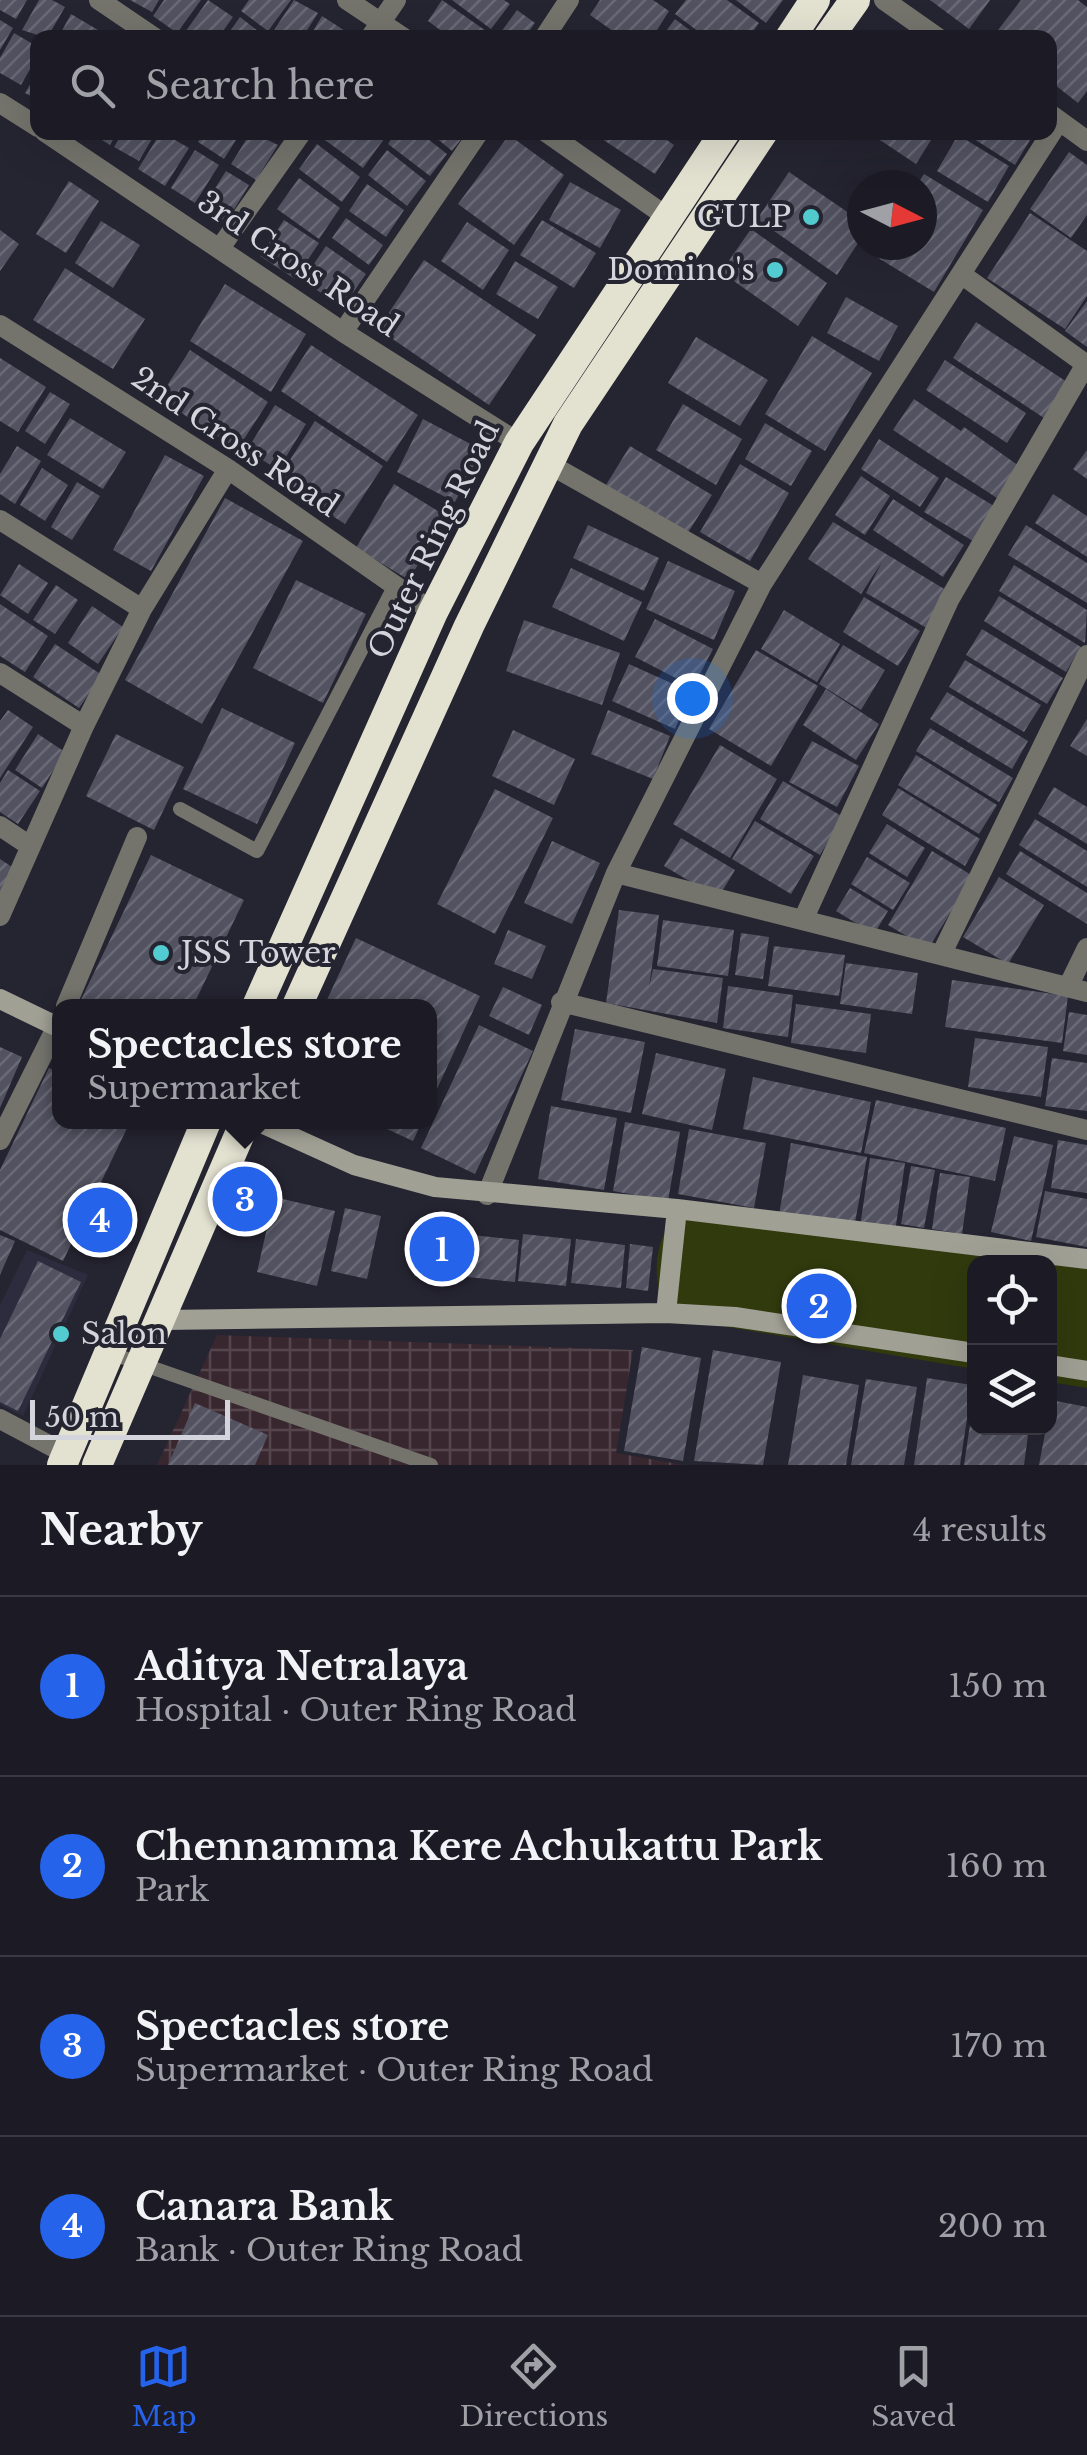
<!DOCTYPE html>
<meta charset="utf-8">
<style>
body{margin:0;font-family:"Libre Baskerville",serif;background:#292832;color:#f1f3f6}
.controls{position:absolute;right:30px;bottom:30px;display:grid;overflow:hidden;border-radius:20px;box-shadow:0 10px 40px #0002}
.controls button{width:90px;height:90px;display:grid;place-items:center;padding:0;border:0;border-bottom:2px solid #3a3942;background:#1c1b25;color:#f1f3f6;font:50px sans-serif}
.compass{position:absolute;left:847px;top:170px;width:90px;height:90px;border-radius:50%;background:#1c1b25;box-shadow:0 10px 40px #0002;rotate:96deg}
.scale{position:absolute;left:30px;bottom:25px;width:200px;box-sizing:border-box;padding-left:10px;border:5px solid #d4d4dc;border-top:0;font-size:28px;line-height:35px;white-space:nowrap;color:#d4d4dc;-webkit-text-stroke:8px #252431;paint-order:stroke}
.you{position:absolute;left:692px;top:698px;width:35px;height:35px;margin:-25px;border:8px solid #fff;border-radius:50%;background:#1a73e8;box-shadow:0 0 0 15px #1a73e833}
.badge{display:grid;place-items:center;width:65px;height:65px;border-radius:50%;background:#2563eb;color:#fff;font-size:32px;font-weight:700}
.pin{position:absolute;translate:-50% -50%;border:5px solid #fff;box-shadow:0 2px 10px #0006}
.popup{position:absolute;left:52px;top:999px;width:385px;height:130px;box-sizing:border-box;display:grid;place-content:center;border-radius:20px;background:#1c1b25;filter:drop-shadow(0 2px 8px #0005);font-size:32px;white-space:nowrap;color:#a0a1a7}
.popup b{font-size:38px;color:#f1f3f6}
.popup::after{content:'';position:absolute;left:50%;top:100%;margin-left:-20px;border:20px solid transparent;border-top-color:#1c1b25}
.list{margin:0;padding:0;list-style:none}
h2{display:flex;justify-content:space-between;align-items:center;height:130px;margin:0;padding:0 40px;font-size:42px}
h2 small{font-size:32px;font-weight:400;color:#a0a1a7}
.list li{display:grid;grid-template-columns:65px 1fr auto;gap:30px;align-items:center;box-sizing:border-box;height:180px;padding:0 40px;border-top:2px solid #3a3942}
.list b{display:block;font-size:38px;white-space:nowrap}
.list p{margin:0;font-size:32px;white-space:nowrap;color:#a0a1a7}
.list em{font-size:32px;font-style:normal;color:#a0a1a7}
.icon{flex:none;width:55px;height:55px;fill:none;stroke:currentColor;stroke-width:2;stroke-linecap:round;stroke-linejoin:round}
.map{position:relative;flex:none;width:1087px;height:1465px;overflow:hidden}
.search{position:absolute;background:#1c1b25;box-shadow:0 10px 40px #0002;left:30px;right:30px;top:30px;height:110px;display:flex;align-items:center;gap:25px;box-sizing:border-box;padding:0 35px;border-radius:20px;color:#a0a1a7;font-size:38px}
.sheet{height:850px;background:#1c1b25}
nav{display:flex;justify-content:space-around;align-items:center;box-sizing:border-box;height:140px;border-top:2px solid #3a3942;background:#1c1b25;font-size:28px;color:#a0a1a7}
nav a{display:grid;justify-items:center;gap:5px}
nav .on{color:#2563eb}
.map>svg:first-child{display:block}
.built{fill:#2d2c3f}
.industrial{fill:url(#industrial-grid)}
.green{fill:#313a0d}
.building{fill:url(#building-hatch)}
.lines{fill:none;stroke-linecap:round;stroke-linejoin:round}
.lane{stroke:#74746d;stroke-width:14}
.street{stroke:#74746d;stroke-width:20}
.secondary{stroke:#a1a095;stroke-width:20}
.highway{stroke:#e3e2d1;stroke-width:30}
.poi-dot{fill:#52ccd0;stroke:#252431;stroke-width:4}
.labels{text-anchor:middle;stroke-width:8;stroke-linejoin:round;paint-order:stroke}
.poi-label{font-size:30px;fill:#d4d4dc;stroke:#252431;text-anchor:end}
.street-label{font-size:30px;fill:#d4d4dc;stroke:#252431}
</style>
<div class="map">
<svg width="1087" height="1465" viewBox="0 0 1087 1465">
<defs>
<pattern id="industrial-grid" width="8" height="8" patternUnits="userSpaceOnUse" patternTransform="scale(2.5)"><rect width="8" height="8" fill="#39272f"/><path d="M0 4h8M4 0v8" fill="none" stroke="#55454d"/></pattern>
<pattern id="building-hatch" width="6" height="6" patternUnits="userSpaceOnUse" patternTransform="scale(2.5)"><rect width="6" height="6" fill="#525261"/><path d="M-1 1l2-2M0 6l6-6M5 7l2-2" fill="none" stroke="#6a6a77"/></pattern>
</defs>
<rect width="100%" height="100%" fill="#252431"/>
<path class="built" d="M27,1250L88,1275L23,1416L0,1405V1305Z"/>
<path class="industrial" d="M217,1335L633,1350L616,1453L684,1465H157Z"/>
<path class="green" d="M681,1208L1087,1260V1388L1050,1382V1262H974V1369L669,1317C650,1279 652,1240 681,1208Z"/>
<path class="building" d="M0,0H27L16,19L0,10Z
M39,0H52L65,7L47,38L22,30Z
M130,0H159L152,12Z
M164,0H201L177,33L153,16Z
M208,0L233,17L218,38H186L183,35Z
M249,0H291L268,31L241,11Z
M294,0L318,13L302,38H285L274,30Z
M442,0L496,38H451L428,21Z
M452,0H504L510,4L491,29Z
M600,0H653L669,11L652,38H623L590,15Z
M686,0H727L759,23L748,38H707L675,14Z
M736,0H783L766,23Z
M930,0H990L969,29Z
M1021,0H1078L1087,7V91L1078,103L1050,81V38H992Z
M517,10L535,23L524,38H508L501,32Z
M71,14L98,30L94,38H58Z
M322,16L356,38H309Z
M240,17L267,38H225Z
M675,19L700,38H661Z
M0,20L13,28L0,50Z
M14,33L38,47V55L21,85L0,73V58Z
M38,71V100L25,93Z
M89,132H117L110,145Z
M123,132H156L139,161L114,147Z
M161,132L189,148L165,186L138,169Z
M204,132H241L224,159L198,142Z
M251,132L278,145L256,180L231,164Z
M331,132H389L363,168L325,140Z
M396,132H419L447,154L430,176L388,144Z
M429,132H467L452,151Z
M602,132H655L674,145L655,174L599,137Z
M868,132H936L916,164Z
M963,132H1030L1033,135L1015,165Z
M509,135L564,175L514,245L458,204Z
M958,135L1009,166L988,202L937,171Z
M317,144L360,177L342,202L299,169Z
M195,150L219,165L195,203L171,188Z
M387,150L426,181L407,206L368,175Z
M1069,152L1087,165V215L1071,238L1030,209Z
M226,171L249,185L225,224L202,209Z
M789,172L862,222V237L837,275L757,219Z
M924,174L983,210L934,292L875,256L882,245H922V185H917Z
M299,178L340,208L319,239L277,209Z
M69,181L99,201L66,253L36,234Z
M570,182L621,210L600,248L549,220Z
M367,184L404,210L386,237L349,211Z
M1030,213L1087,251V296L1065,329L987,278Z
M346,218L383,245L369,265L332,238Z
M284,220L319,243L295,279L260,256Z
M542,220L596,253L574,288L520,255Z
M101,221L140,245L113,288L75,263Z
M467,222L509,250L483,290L441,261Z
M751,229L827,283L798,326L721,272Z
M0,230L19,244L0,271Z
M326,246L366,274L342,308L303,280Z
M424,260L536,335L489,405L378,329Z
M515,261L558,287L538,319L496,294Z
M65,268L145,319L113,369L33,320Z
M225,284L306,334L271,392L190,341Z
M846,297L898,326L879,361L827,333Z
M1087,301V347L1065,331Z
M976,322L1067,382L1044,418L953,358Z
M812,336L872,373L825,451L765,414Z
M696,337L768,380L740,426L668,383Z
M311,345L418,415L387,462L281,391Z
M190,350L268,402L237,450L159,398Z
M0,358L46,387L18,432L0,421Z
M945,360L1026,413L1007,443L926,390Z
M50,392L70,404L45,444L25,431Z
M914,399L961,431L964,427L1022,468L1000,500L893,430Z
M683,404L742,439L716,485L656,450Z
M275,405L306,424L278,470L247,450Z
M70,418L126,452L103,489L47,455Z
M423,419L482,450L455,502L397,472Z
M315,421L383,466L345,524L277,480Z
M765,423L812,451L791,486L745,459Z
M879,439L939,478L920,507L861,469Z
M17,446L41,461L15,504L0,494V474Z
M630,446L712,495L687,534L606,485Z
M1087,450V479L1073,469Z
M165,455L204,476L151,571L113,550Z
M740,464L789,493L750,561L700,532Z
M42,468L68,485L45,521L20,505Z
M861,476L890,496L865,535L835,515Z
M946,477L999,509L978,544L924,512Z
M77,482L100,496L72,540L51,527Z
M394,484L446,516L409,580L356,548Z
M1053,494L1087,516V557L1035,523Z
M225,498L303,541L202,724L125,680Z
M893,499L964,545L943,577L873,530Z
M833,522L951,593L930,630L866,593L882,562L861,594L808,559Z
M588,525L659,558L644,591L573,558Z
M1026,525L1087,563V603L1008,555Z
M668,561L735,591L714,640L646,609Z
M19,564L48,583L28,614L0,595Z
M1014,565L1087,610L1085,643L999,591Z
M571,568L642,602L624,641L552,607Z
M296,580L366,614L323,703L253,668Z
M56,585L78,600L55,634L33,620Z
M999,596L1081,647L1066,672L984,621Z
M864,597L920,631L898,666L843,632Z
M0,604L48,636L25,672L0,656Z
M92,606L123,627L98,664L68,643Z
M784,610L840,644L817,682L761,649Z
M655,619L713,649L693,687L635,657Z
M524,620L620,653L602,705L506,671Z
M982,629L1063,678L1047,704L966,655Z
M55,644L102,675L79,708L33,677Z
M843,645L885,670L861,710L819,684Z
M756,650L818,686L771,766L709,729Z
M965,660L1041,705L1024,732L949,687Z
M629,664L691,692L675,729L612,701Z
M826,689L879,724L856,760L803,725Z
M947,692L1028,741L1012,769L930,719Z
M222,708L295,743L257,824L183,789Z
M8,710L33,727L0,778V721Z
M608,710L670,736L653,779L591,754Z
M1087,719V756L1070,746Z
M930,728L1013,778L999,802L916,751Z
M513,730L575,759L554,805L492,776Z
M38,734L65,752L42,788L15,770Z
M116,734L184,767L154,830L86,796Z
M812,741L859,766L837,807L789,782Z
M720,745L777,779L730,858L673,824Z
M916,755L997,805L979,834L898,785Z
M8,770L40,791L18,824L0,812V783Z
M783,781L843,817L820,855L760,819Z
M1054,787L1087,807V844L1038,814Z
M898,788L980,839L965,866L882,815Z
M495,789L553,818L495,934L437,904Z
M1035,819L1087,851V887L1019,845Z
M755,821L814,856L791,894L732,859Z
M887,824L925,848L907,877L869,853Z
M681,838L735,870L718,898L664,866Z
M552,841L600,863L572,924L524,903Z
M932,851L973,876L928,949L888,925Z
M1020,851L1087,893V924L1006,874Z
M151,855L244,900L193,1006H78Z
M867,857L910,883L893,910L851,884Z
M0,859L15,869L0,894Z
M999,877L1044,905L1008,964L963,937Z
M850,888L888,911L874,934L836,911Z
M619,910L659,915L649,988L653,969L723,978L717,1023L606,1003Z
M663,920L734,930L728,976L657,966Z
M508,930L546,946L532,979L494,964Z
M741,933L769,937L763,979L735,975Z
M356,938L480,996L430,1104V1006H324Z
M774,946L845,955L839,996L768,986Z
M846,963L918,973L912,1014L840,1004Z
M952,980L1068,996L1062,1043L945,1027Z
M728,986L793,995L788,1037L723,1028Z
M503,987L542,1005L529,1035L489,1016Z
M796,1004L871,1014L866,1053L791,1043Z
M1069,1012L1087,1015V1055L1063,1051Z
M479,1025L533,1051L475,1174L421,1148Z
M575,1029L645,1042L631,1113L561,1100Z
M975,1038L1048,1047L1041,1097L968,1087Z
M0,1047L22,1057L0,1108Z
M656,1053L726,1069L712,1130L642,1114Z
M1052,1058L1087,1063V1111L1045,1106Z
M49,1068L60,1073V1122H130L63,1261L0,1230V1170Z
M753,1077L871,1102L861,1153L743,1129Z
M876,1100L1006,1128L995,1181L864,1153Z
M551,1106L617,1118L604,1190L538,1179Z
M372,1122H422L413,1141Z
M625,1122L680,1132L668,1201L613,1191Z
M689,1129L766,1143L754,1208L678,1194Z
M1014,1136L1053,1145L1031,1241L991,1232Z
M1058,1140L1087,1145V1193L1051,1188Z
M791,1143L867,1157L854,1228L779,1215Z
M870,1158L905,1163L895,1232L860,1227Z
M911,1166L935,1170L924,1228L901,1224Z
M940,1173L970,1177L962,1234L932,1229Z
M1045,1191L1087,1199V1247L1036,1237Z
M274,1197L335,1211L317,1286L257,1272Z
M345,1208L381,1216L367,1279L331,1271Z
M419,1229L464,1234L459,1281L414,1276Z
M523,1234L571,1239L566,1286L518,1281Z
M0,1235L15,1241L0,1275Z
M472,1235L519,1240L515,1282L468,1277Z
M576,1239L625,1245L621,1288L571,1283Z
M630,1244L653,1247L648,1291L626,1288Z
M38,1261L81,1282L18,1411L0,1402V1339Z
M642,1347L701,1358L683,1461L624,1451Z
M713,1350L781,1362L763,1465L694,1461Z
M803,1375L859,1385L846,1465H788Z
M927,1378L972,1385L960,1465H914Z
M866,1379L917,1387L904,1465H851Z
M1051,1400L1087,1407V1465H1039L1046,1428H1050Z
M195,1403L268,1435L255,1465H168Z
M972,1411L974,1428H1029L1024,1465H964Z"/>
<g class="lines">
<path class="lane" d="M180,809L257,851L394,587
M110,1353L431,1465"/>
<path class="street" d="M99,0L155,38
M347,0L404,38
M884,0L938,38
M370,38L396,0
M544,38L569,0
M0,103L38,127
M1050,114L1087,141
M45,132L343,332L519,443
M546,132L667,217
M220,248L302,132
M961,274L1087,365
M0,325L228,469L433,612
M343,332L479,132
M549,464L762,584
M0,520L142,609
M0,673L84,726
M0,826L30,846
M616,873L1087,992
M0,916L84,726L142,609L228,469
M803,920L949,600L1086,364
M941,955L1087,655
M1068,987L1087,948
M561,1002L1087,1130
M66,1006L137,837
M0,1140L60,1020
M487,1195L616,873L762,584L1059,121
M0,1419L66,1454"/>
<path class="secondary" d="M0,999L60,1028
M259,1122L354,1165L435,1187L677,1209L1087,1259
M666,1313L677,1209
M163,1320L666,1313L735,1317L974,1353
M1050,1365L1087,1371"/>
<path class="highway" d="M790,38L815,0
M828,38L855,0
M257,1006L433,612L519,443L725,132
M297,1006L469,626L568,424L763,132
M62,1465L206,1122
M97,1465L245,1122"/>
</g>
<g class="poi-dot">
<circle cx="811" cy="217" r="10"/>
<circle cx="775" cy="270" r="10"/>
<circle cx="161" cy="953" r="10"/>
<circle cx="61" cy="1334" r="10"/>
</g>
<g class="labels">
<g class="poi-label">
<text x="791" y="227">GULP</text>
<text x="755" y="280">Domino's</text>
<text x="181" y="963" text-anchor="start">JSS Tower</text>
<text x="81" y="1344" text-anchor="start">Salon</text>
</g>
<g class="street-label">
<text transform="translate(298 264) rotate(34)" y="10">3rd Cross Road</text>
<text transform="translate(235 442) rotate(34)" y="10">2nd Cross Road</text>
<text transform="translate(434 540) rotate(-64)" y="10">Outer Ring Road</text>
</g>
</g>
</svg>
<div class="controls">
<button><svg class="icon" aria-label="locate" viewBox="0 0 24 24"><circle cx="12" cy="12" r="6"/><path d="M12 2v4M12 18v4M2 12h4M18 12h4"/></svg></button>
<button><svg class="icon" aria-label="layers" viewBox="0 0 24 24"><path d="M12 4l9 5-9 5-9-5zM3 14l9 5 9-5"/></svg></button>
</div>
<svg class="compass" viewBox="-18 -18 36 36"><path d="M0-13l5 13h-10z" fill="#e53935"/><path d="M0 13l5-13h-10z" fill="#a0a1a7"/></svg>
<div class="scale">50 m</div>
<div class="you"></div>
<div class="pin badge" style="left:442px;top:1249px">1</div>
<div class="pin badge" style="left:819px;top:1306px">2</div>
<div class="pin badge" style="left:245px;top:1199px">3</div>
<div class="popup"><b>Spectacles store</b>Supermarket</div>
<div class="pin badge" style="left:100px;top:1220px">4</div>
<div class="search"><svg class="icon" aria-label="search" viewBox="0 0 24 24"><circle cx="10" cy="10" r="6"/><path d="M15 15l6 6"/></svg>Search here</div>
</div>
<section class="sheet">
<h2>Nearby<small>4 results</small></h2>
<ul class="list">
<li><span class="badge">1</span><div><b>Aditya Netralaya</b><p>Hospital · Outer Ring Road</p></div><em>150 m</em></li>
<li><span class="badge">2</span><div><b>Chennamma Kere Achukattu Park</b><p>Park</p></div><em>160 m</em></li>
<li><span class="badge">3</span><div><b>Spectacles store</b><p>Supermarket · Outer Ring Road</p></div><em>170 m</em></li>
<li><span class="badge">4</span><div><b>Canara Bank</b><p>Bank · Outer Ring Road</p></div><em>200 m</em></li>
</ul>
</section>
<nav>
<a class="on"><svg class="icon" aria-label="map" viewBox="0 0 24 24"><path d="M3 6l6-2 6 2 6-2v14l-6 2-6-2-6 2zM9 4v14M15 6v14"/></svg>Map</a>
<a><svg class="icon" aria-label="directions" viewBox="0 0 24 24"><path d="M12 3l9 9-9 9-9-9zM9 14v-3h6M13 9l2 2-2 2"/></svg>Directions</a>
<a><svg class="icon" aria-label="saved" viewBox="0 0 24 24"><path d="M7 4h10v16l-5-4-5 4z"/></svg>Saved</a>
</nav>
